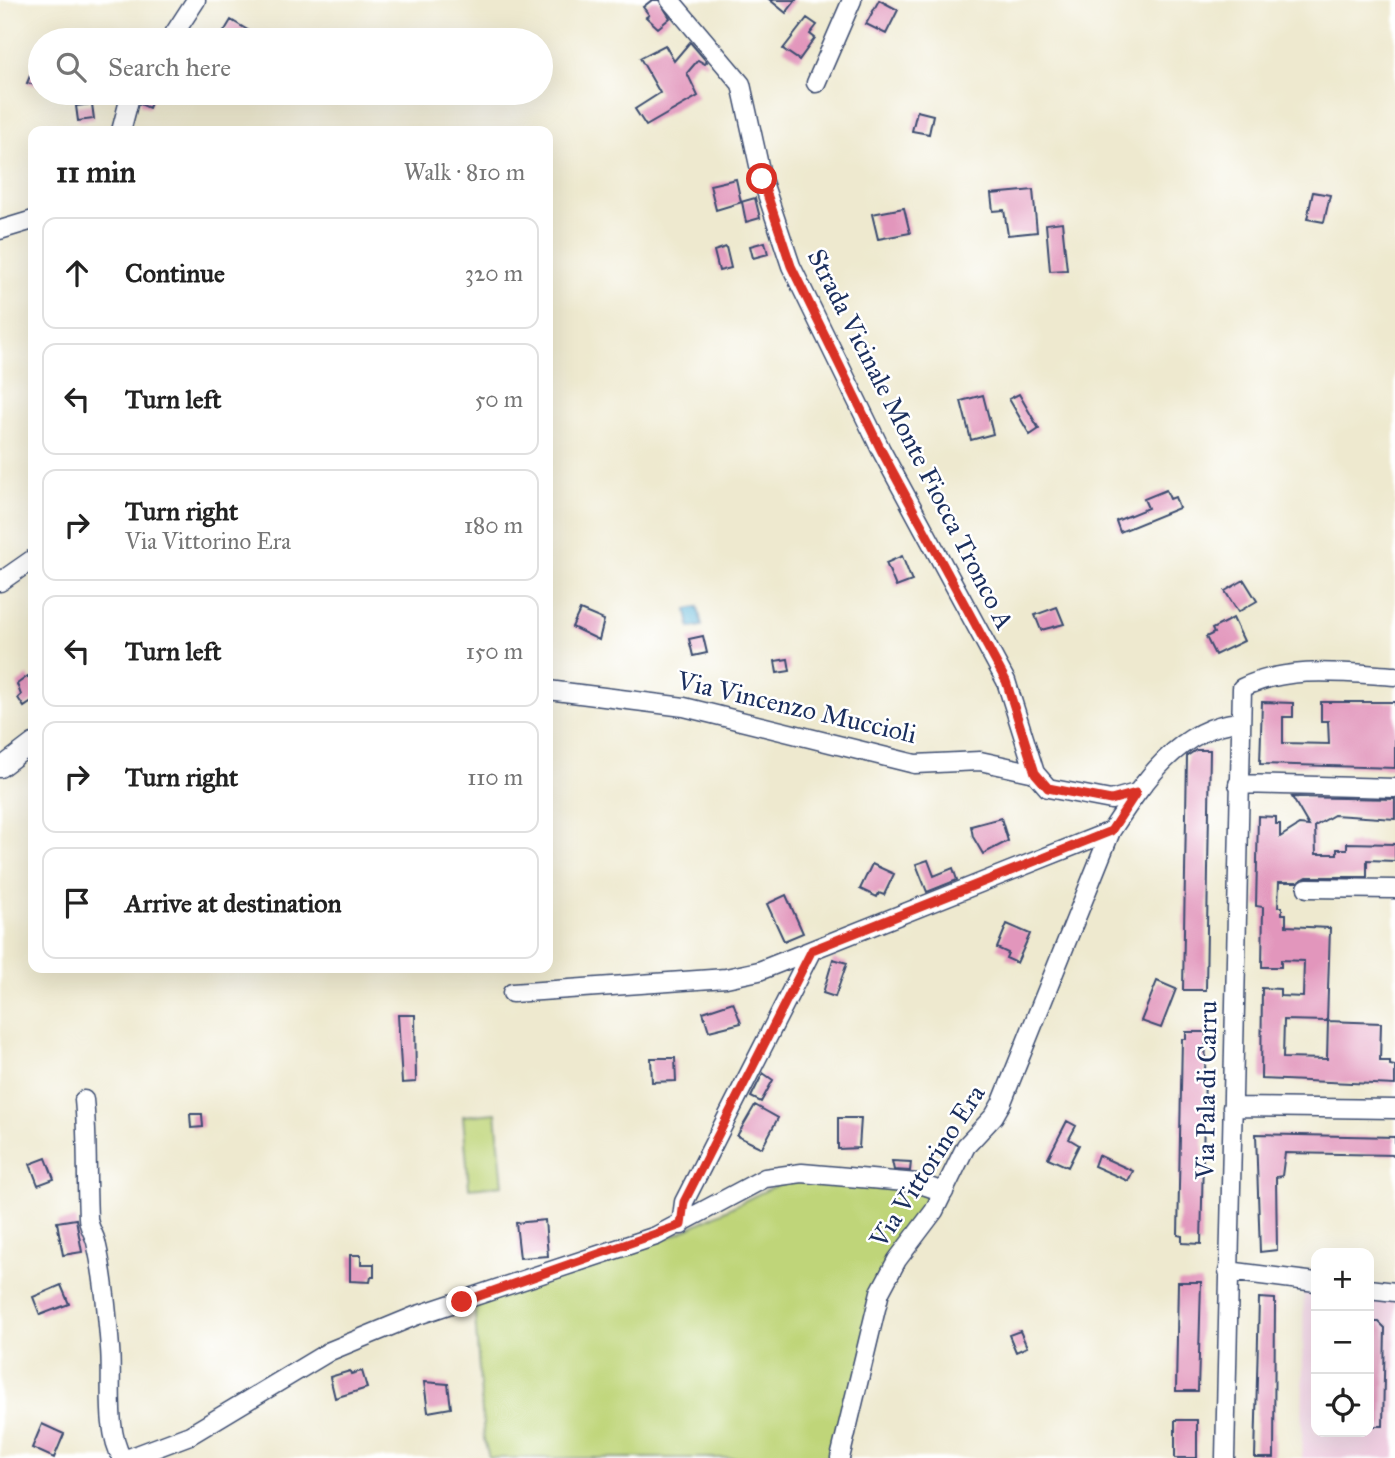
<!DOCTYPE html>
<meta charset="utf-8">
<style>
body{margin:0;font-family:"IM FELL Great Primer",serif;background:#f2f2f2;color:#222}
.controls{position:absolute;right:21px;bottom:21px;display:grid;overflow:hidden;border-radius:14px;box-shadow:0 7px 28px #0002}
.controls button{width:63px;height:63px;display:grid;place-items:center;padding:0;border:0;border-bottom:2px solid #e0e0e0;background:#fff;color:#222;font:35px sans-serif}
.stop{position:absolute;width:21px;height:21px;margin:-16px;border:5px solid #d93025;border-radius:50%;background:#fff}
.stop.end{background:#d93025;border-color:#fff;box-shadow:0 2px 7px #0008}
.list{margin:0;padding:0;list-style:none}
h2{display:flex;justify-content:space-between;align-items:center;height:91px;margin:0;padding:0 28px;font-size:30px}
h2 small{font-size:23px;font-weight:400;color:#767676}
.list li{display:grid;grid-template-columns:46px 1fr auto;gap:21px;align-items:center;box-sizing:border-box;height:112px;margin:0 14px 14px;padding:0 14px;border:2px solid #e0e0e0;border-radius:14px}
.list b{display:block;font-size:26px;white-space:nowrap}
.list p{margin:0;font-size:23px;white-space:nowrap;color:#767676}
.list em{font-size:23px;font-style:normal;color:#767676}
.icon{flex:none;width:38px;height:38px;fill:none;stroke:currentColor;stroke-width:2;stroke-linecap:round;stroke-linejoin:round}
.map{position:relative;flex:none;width:1395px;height:1458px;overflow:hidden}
.search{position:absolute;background:#fff;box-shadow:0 7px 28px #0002;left:28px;top:28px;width:525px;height:77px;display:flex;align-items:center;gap:18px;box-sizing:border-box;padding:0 24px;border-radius:38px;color:#767676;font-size:26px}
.panel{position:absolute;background:#fff;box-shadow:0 7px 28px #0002;left:28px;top:126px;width:525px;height:847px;border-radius:14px}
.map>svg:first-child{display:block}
.built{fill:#f1d0e3}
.green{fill:#bfd579;stroke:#6d826c;stroke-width:2}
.water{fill:#59b4d7;stroke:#3a729a;stroke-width:2}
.building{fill:#e296bc}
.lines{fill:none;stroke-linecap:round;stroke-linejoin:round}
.minor-casing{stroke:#3b4b6f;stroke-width:21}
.minor{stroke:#fff;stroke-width:18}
.route{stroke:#d93025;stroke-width:9}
.labels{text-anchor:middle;stroke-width:5;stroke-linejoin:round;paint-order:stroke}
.street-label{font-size:26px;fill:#1b2f5e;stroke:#fff}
</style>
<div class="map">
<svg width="1395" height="1458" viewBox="0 0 1395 1458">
<rect width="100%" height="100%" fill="#fff"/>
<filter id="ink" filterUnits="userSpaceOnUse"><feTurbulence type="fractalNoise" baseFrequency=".0143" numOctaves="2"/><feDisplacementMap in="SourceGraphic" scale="14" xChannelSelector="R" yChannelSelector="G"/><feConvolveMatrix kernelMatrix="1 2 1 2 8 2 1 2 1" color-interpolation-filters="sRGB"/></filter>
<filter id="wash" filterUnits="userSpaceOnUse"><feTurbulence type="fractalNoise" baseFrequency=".00686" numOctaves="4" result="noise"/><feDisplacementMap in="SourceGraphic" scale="28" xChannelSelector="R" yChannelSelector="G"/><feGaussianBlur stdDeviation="1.57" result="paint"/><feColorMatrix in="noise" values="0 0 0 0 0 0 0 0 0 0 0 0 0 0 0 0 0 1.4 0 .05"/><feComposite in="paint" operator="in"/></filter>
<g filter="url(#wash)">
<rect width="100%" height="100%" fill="#eee9cf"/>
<path class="built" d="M1304,1287L1316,1289V1432H1369V1297L1395,1301V1458H1302Z"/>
<path class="green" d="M496,1113L503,1185L469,1188L463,1116Z
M785,1181L911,1184L934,1204L879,1297L843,1458H489L484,1439L474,1302L675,1235Z"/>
<path class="water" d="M698,607L702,626L690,628L687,609Z"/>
<g id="blocks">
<path class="building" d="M652,0H659L670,18L658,28L646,17L649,15L643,7Z
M770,0H796L786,13Z
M879,0L898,10L886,34L866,24Z
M807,18L817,25L810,34L815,38L799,60L783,49Z
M231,20L251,32L245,40H219Z
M690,42L707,62L705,64L698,60L687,73L698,96L646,126L635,109L660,93L640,58L665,45L674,61Z
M40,52V86L27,83Z
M142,93L154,96L149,108L140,104Z
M92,104L94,119L78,121L76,106Z
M917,111L933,115L929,134L912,131Z
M736,179L741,202L755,198L760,218L746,222L742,202L716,210L710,185Z
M1033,190L1037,232L1008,235L1004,210L993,211L991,194Z
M1313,192L1330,195L1324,222L1307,219Z
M904,208L910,233L878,239L872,214Z
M1062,222L1067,270L1050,271L1046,224Z
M765,242L768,254L753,258L750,246Z
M726,247L731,268L719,271L714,251Z
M1019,394L1039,429L1030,435L1009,399Z
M983,395L993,434L971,440L961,401Z
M1166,490L1170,499L1175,497L1179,508L1120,532L1116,521L1148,508L1144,499Z
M902,556L912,581L896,587L886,563Z
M1244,580L1257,601L1238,612L1225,591Z
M1057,607L1064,624L1041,630L1035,615Z
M580,610L604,620L599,640L572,627Z
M1233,618L1244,641L1215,655L1206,637L1214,633L1212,629Z
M703,636L707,653L693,656L689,639Z
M788,659L790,671L777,673L775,661Z
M28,676L33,684V701L24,707L18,698L21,695L17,684Z
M1262,702L1293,703V717H1283V743L1329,744L1328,721H1321V702H1395V768L1260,764Z
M1196,750H1210L1206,990H1183L1187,756Z
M1292,797L1395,799V819L1334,815L1315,826L1316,854H1337V849H1347V843L1395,844V861L1367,860V877H1307L1298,882H1279L1278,907H1282V914H1286V926L1330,928L1327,1021L1284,1020L1283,1058L1327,1059L1328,1021L1381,1023L1380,1061H1390V1065L1395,1066V1085L1261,1079L1262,988L1280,989V996L1303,997L1304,961L1281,960V967H1262L1263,907L1256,906L1258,816L1276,817V824H1280V837L1299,825L1309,826Z
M1001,818L1008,841L983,854L973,837L971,826Z
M928,860L934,876L953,868L957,880L927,892L916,864Z
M872,864L894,874L884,895L879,893L877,897L860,889Z
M786,895L803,933L784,941L767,904Z
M1007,924L1030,934L1017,963L1006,958L1008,953L997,948Z
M833,959L847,963L835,997L823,993Z
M1157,981L1176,989L1161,1028L1141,1021Z
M733,1002L741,1023L709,1031L703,1012Z
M398,1015H415L416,1082L402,1083Z
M1186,1032H1206L1201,1244L1182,1243V1236L1178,1235L1182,1039H1186Z
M651,1058H675L676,1081L652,1082Z
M763,1073L773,1080L761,1102L751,1097Z
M755,1105L778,1118L762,1148L737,1136Z
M190,1114H202L203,1127L191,1128Z
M838,1118H861L859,1148L838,1149Z
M1067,1121L1076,1126L1069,1139L1079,1145L1068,1167L1048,1158Z
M1256,1134L1395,1137V1155L1285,1153L1282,1176L1276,1177L1277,1250L1260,1252Z
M1098,1155L1133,1171L1128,1181L1094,1166Z
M46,1158L54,1179L38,1185L30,1164Z
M892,1161L911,1162L910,1171L894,1170Z
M76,1219L82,1252L63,1255L57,1222Z
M545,1220L548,1256L520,1258L516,1223Z
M350,1255H361V1264H374V1277H371L370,1282L350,1281Z
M1178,1282H1201L1198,1391H1176Z
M61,1285L69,1304L40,1315L33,1297Z
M1259,1298L1275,1299L1274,1458H1255Z
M1369,1322H1379L1385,1328L1383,1426H1369Z
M1020,1331L1027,1347L1016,1352L1009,1335Z
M350,1371L351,1374L362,1371L367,1388L335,1398L330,1377Z
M424,1382L448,1384L451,1408L428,1412Z
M1175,1420H1197V1458H1175Z
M42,1424L64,1434L54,1458L32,1448Z"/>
</g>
</g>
<g filter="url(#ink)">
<use href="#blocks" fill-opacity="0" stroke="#3b4b6f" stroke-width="2"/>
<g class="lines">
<g class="minor-casing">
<path id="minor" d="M670,0L741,84L762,179L791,266L881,450L1006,681L1035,773L1048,788L1111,800L1136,793
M170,40L196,0
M816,83L852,0
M121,131L131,93
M0,230L33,220
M0,582L33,559
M548,690L684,707L915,764L980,761L1035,773
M0,768L33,743
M1238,784L1395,788
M1307,888L1395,889
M512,993L726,978L759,971L1111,831
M84,1100C88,1139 86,1178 88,1217C88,1227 94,1233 96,1242C104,1276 107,1313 110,1348C113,1381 105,1429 122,1458
M1232,1107L1395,1109
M681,1225L684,1202L812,950
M1228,1271L1316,1282
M1369,1289L1395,1292
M129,1458L190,1435L330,1351L415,1316L656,1236L765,1178L802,1173L917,1183L944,1192
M840,1458L880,1292L897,1260L934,1211L966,1146L994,1116L1002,1102L1111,831C1142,784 1179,727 1239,722
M1225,1458L1242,688C1288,665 1344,673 1395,676"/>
</g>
<use href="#minor" class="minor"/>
</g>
</g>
<g class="lines" filter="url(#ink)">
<path class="route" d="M462,1302L681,1225L684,1202L812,950L1111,831L1136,793L1111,800L1048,788L1035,773L1006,681L881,450L791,266L762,179"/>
</g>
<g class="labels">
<g class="street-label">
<text transform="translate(911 439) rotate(63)" y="9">Strada Vicinale Monte Fiocca Tronco A</text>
<text transform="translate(797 707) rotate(13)" y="9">Via Vincenzo Muccioli</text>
<text transform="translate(1206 1090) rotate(-89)" y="9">Via Pala di Carru</text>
<text transform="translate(927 1166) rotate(-57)" y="9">Via Vittorino Era</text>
</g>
</g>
</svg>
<div class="controls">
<button>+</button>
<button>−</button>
<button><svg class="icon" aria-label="locate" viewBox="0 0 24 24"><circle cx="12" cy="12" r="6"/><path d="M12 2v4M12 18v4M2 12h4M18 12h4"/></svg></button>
</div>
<div class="stop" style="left:762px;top:179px"></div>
<div class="stop end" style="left:462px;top:1302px"></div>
<div class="search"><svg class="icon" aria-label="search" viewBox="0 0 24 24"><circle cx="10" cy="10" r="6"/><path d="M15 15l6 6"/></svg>Search here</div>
<section class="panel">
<h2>11 min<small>Walk · 810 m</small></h2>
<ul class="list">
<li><svg class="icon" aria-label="ahead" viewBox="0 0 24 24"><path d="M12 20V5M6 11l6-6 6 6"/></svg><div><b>Continue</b></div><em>320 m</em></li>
<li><svg class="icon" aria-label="left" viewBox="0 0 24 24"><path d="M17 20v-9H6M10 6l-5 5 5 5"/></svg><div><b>Turn left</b></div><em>50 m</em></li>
<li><svg class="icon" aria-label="right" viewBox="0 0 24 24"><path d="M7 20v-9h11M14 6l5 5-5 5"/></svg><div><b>Turn right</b><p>Via Vittorino Era</p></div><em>180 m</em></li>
<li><svg class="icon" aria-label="left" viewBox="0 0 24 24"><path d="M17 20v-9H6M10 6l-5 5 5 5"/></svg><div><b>Turn left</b></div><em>150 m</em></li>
<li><svg class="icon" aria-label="right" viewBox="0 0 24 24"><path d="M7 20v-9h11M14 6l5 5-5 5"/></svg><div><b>Turn right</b></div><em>110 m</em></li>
<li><svg class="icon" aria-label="arrive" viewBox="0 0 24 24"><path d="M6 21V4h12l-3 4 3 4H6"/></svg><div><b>Arrive at destination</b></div></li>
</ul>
</section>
</div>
